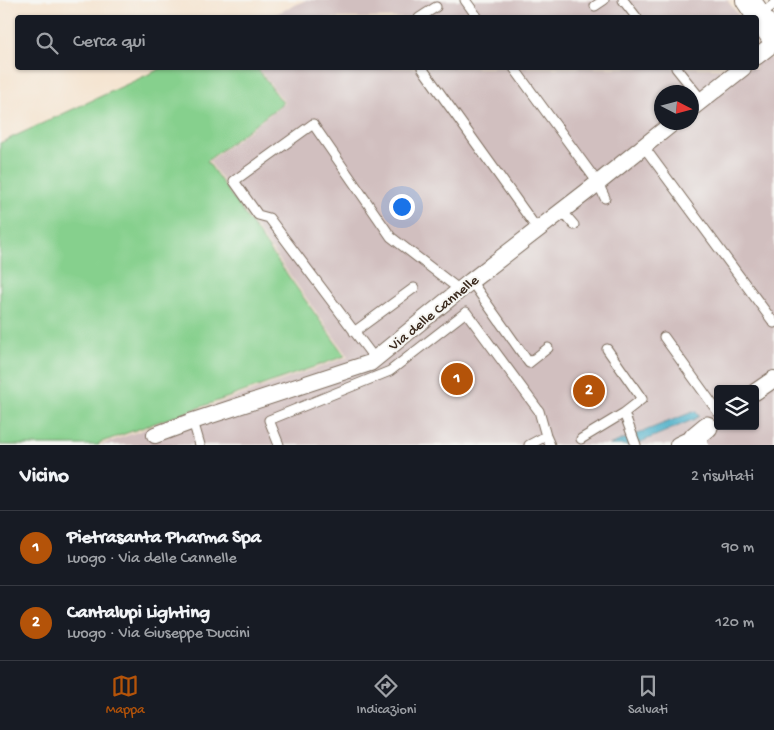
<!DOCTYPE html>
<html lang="it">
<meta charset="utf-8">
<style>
body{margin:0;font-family:"Gochi Hand",sans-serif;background:#20242c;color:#f1f3f6}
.controls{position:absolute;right:15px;bottom:15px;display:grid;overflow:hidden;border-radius:5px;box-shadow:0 1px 4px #0004}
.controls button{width:45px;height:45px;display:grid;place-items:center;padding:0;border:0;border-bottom:1px solid #363941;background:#171b24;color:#f1f3f6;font:25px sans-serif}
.compass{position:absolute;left:654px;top:85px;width:45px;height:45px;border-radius:50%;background:#171b24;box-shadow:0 1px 4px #0004;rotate:96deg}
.you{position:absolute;left:401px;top:206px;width:18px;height:18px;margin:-12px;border:4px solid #fff;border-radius:50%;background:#1a73e8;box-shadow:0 0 0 8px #1a73e833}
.badge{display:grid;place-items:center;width:32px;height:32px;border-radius:50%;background:#b45309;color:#fff;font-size:16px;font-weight:700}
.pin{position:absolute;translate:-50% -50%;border:2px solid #fff;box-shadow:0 1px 5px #0006}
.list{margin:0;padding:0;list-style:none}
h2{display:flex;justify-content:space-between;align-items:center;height:65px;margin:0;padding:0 20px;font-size:21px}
h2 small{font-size:16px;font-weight:400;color:#9ea1a6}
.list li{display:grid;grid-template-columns:32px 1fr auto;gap:15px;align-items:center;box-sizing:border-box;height:75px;padding:0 20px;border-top:1px solid #363941}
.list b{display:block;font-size:19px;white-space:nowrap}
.list p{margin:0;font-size:16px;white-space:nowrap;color:#9ea1a6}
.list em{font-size:16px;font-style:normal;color:#9ea1a6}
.icon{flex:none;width:28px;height:28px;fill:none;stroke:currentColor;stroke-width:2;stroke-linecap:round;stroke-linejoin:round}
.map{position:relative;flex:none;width:774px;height:445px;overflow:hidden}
.search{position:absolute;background:#171b24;box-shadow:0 1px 4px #0004;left:15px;right:15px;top:15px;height:55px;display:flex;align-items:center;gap:12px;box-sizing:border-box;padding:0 18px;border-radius:5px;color:#9ea1a6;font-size:19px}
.sheet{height:215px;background:#171b24}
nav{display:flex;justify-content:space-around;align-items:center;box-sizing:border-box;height:70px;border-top:1px solid #363941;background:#171b24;font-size:14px;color:#9ea1a6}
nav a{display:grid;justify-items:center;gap:2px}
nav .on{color:#b45309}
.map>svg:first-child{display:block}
.industrial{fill:#d1bfbf;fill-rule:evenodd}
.green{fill:#86d08d;stroke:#607d56}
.water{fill:#48adc7;stroke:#426c72}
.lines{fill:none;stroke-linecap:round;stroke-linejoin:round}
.service-casing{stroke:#7c6b5c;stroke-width:11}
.minor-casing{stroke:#7c6b5c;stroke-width:18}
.tertiary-casing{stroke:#7c6b5c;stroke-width:23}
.secondary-casing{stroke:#7c6b5c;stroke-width:26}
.service{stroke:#fff;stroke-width:9}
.minor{stroke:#fff;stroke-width:16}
.tertiary{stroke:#fff;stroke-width:21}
.secondary{stroke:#fff;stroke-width:24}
.labels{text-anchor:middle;stroke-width:4;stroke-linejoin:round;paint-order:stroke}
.street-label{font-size:15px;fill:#3b2a1e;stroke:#f6f6f2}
</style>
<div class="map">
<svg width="774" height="445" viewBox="0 0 774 445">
<rect width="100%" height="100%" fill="#f6f6f2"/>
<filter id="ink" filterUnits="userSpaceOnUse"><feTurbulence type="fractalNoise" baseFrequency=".02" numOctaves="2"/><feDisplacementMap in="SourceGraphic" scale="10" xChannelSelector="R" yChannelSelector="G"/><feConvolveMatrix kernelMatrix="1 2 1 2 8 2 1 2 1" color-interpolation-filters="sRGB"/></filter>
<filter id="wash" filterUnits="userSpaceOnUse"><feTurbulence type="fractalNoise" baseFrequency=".0096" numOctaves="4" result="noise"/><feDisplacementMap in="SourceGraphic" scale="20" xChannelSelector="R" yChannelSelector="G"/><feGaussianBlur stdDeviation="1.12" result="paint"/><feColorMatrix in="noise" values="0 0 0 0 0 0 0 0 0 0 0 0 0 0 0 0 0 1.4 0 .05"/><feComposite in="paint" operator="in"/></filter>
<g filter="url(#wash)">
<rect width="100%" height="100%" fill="#f5e4d0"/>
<path class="industrial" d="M306,0H727L740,17L267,18Z
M757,40L774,64V445H100L348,357L209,161L285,103L258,68H756ZM662,92H692V122H662ZM718,389H755V426H718Z"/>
<path class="green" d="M162,68H257L283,103L207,161L345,356L99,443V445H0V143Z"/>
<path class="water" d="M695,411L699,416L695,419L634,445H609Z"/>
</g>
<g filter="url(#ink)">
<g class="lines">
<g class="service-casing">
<path id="service" d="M465,0L478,18
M623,0L637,18
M595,6L604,0
M760,15L774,4
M419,18L436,7
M422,68L538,230
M514,68L598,183L605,198
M676,68L701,99
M644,147L774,323
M562,211L574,225
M471,281L529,363L548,348
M354,332L414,288
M664,337L718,412
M607,349L642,399L624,413L636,445
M375,359L269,218L258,215L234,181L313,124L391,237L460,290
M193,421L200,445
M581,439L624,413
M279,445L269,420L390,371L466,312L539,411L546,436L550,445
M529,445L546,436"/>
</g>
<g class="minor-casing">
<path id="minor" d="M756,57L774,43
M692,108L743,68
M755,392L774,379
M155,435L193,421L370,363L471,281L598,183L674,122
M678,445L695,437L700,445"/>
</g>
<g class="tertiary-casing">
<path id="tertiary" d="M695,437L707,427"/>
</g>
<g class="secondary-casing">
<path id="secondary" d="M748,0L774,38"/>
</g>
<use href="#service" class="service"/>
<use href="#minor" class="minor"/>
<use href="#tertiary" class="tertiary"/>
<use href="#secondary" class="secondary"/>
</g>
</g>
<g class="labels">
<g class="street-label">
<text transform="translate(433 312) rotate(-39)" y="5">Via delle Cannelle</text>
</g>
</g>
</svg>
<div class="controls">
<button><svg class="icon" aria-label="layers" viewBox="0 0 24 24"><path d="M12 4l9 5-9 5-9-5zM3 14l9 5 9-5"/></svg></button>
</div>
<svg class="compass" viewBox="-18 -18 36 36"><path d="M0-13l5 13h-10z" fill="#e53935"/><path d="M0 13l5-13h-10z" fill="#9ea1a6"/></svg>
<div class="you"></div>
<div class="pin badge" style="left:457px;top:379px">1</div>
<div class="pin badge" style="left:589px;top:391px">2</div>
<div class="search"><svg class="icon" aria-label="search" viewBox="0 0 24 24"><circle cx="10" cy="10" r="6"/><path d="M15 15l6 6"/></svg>Cerca qui</div>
</div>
<section class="sheet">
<h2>Vicino<small>2 risultati</small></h2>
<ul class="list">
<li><span class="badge">1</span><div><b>Pietrasanta Pharma Spa</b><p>Luogo · Via delle Cannelle</p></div><em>90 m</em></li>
<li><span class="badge">2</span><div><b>Cantalupi Lighting</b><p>Luogo · Via Giuseppe Duccini</p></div><em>120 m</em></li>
</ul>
</section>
<nav>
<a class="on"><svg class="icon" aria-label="map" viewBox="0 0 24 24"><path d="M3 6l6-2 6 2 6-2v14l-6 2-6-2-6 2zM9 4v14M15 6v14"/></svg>Mappa</a>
<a><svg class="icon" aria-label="directions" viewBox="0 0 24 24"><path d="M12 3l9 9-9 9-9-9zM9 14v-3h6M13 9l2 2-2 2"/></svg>Indicazioni</a>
<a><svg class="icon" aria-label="saved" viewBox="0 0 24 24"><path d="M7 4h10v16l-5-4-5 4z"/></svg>Salvati</a>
</nav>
